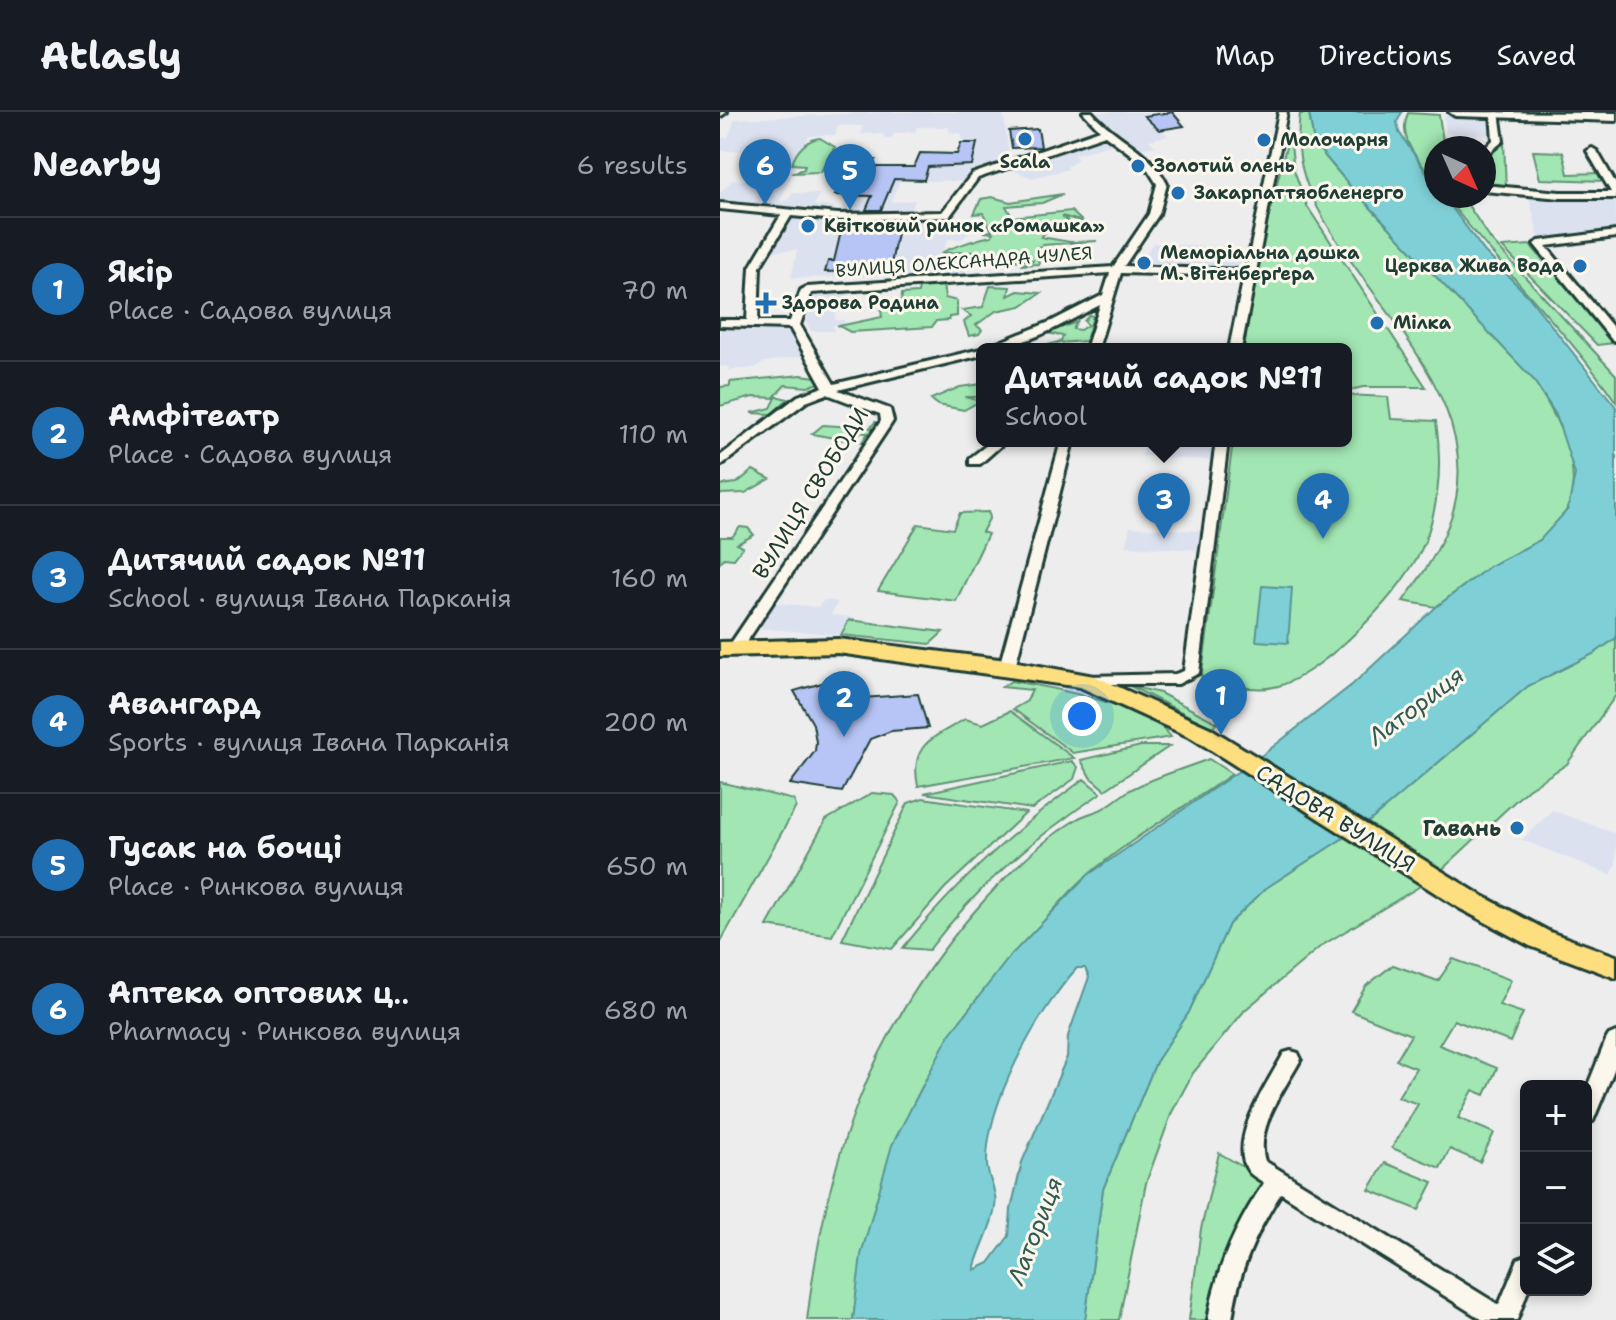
<!DOCTYPE html>
<meta charset="utf-8">
<style>
body{margin:0;font-family:"Shantell Sans",sans-serif;background:#20242c;color:#f1f3f6}
.controls{position:absolute;right:24px;bottom:24px;display:grid;overflow:hidden;border-radius:12px;box-shadow:0 4px 12px #0003}
.controls button{width:72px;height:72px;display:grid;place-items:center;padding:0;border:0;border-bottom:2px solid #363941;background:#171b24;color:#f1f3f6;font:40px sans-serif}
.compass{position:absolute;left:704px;top:24px;width:72px;height:72px;border-radius:50%;background:#171b24;box-shadow:0 4px 12px #0003;rotate:135deg}
.you{position:absolute;left:362px;top:604px;width:28px;height:28px;margin:-20px;border:6px solid #fff;border-radius:50%;background:#1a73e8;box-shadow:0 0 0 12px #1a73e833}
.badge{display:grid;place-items:center;width:52px;height:52px;border-radius:50%;background:#1f6fb2;color:#fff;font-size:26px;font-weight:700}
.pin{position:absolute;translate:-50% -66px;filter:drop-shadow(0 2px 4px #0008)}
.pin::after{content:'';position:absolute;top:42px;width:28px;height:24px;background:inherit;clip-path:polygon(0 0,100% 0,50% 100%)}
.popup{position:absolute;left:256px;top:231px;width:376px;height:104px;box-sizing:border-box;display:grid;place-content:center;border-radius:12px;background:#171b24;filter:drop-shadow(0 2px 6px #0005);font-size:26px;white-space:nowrap;color:#9ea1a6}
.popup b{font-size:30px;color:#f1f3f6}
.popup::after{content:'';position:absolute;left:50%;top:100%;margin-left:-16px;border:16px solid transparent;border-top-color:#171b24}
.list{margin:0;padding:0;list-style:none}
h2{display:flex;justify-content:space-between;align-items:center;height:104px;margin:0;padding:0 32px;font-size:34px}
h2 small{font-size:26px;font-weight:400;color:#9ea1a6}
.list li{display:grid;grid-template-columns:52px 1fr auto;gap:24px;align-items:center;box-sizing:border-box;height:144px;padding:0 32px;border-top:2px solid #363941}
.list b{display:block;font-size:30px;white-space:nowrap}
.list p{margin:0;font-size:26px;white-space:nowrap;color:#9ea1a6}
.list em{font-size:26px;font-style:normal;color:#9ea1a6}
.icon{flex:none;width:44px;height:44px;fill:none;stroke:currentColor;stroke-width:2;stroke-linecap:round;stroke-linejoin:round}
.map{position:relative;flex:none;width:896px;height:1208px;overflow:hidden}
header{display:flex;align-items:center;gap:48px;box-sizing:border-box;height:112px;padding:0 40px;background:#171b24;border-bottom:2px solid #363941}
header strong{font-size:38px}
nav{display:flex;gap:44px;margin-inline-start:auto;font-size:28px}
main{display:flex}
aside{flex:1;background:#171b24}
.map>svg:first-child{display:block}
.built{fill:#dce1f0}
.green{fill:#a2e7b3;stroke:#609274;stroke-width:2}
.water{fill:#7fd0d6;stroke:#599595;stroke-width:2;fill-rule:evenodd}
.pier{fill:#ededee}
.building{fill:#b6c5f5;stroke:#1f3d34;stroke-width:2}
.lines{fill:none;stroke-linecap:round;stroke-linejoin:round}
.street-casing{stroke:#1f3d34;stroke-width:6}
.secondary-casing{stroke:#1f3d34;stroke-width:6}
.primary-casing{stroke:#1f3d34;stroke-width:6}
.street{fill:#fbf7ec;fill-rule:evenodd}
.secondary{fill:#fbf7ec;fill-rule:evenodd}
.primary{fill:#fddf80;fill-rule:evenodd}
.poi-dot{fill:#1f6fb2;stroke:#fbf7ec;stroke-width:3}
.labels{text-anchor:middle;stroke-width:6;stroke-linejoin:round;paint-order:stroke}
.far-poi-label{font-size:18px;font-weight:bold;fill:#1f3d34;stroke:#fbf7ec;text-anchor:start}
.far-street-label{font-size:18px;fill:#1f3d34;stroke:#fbf7ec}
.street-label{font-size:22px;fill:#1f3d34;stroke:#fbf7ec}
.poi-label{font-size:22px;font-weight:bold;fill:#1f3d34;stroke:#fbf7ec;text-anchor:end}
.water-label{font-size:24px;font-style:italic;fill:#325a54;stroke:#fbf7ec}
</style>
<header>
<strong>Atlasly</strong>
<nav><a>Map</a><a>Directions</a><a>Saved</a></nav>
</header>
<main>
<aside>
<h2>Nearby<small>6 results</small></h2>
<ul class="list">
<li><span class="badge">1</span><div><b>Якір</b><p>Place · Садова вулиця</p></div><em>70 m</em></li>
<li><span class="badge">2</span><div><b>Амфітеатр</b><p>Place · Садова вулиця</p></div><em>110 m</em></li>
<li><span class="badge">3</span><div><b>Дитячий садок №11</b><p>School · вулиця Івана Парканія</p></div><em>160 m</em></li>
<li><span class="badge">4</span><div><b>Авангард</b><p>Sports · вулиця Івана Парканія</p></div><em>200 m</em></li>
<li><span class="badge">5</span><div><b>Гусак на бочці</b><p>Place · Ринкова вулиця</p></div><em>650 m</em></li>
<li><span class="badge">6</span><div><b>Аптека оптових ц‥</b><p>Pharmacy · Ринкова вулиця</p></div><em>680 m</em></li>
</ul>
</aside>
<div class="map">
<svg width="896" height="1208" viewBox="0 0 896 1208">
<rect width="100%" height="100%" fill="#ededee"/>
<filter id="ink" filterUnits="userSpaceOnUse"><feTurbulence type="fractalNoise" baseFrequency=".0125" numOctaves="2"/><feDisplacementMap in="SourceGraphic" scale="16" xChannelSelector="R" yChannelSelector="G"/><feConvolveMatrix kernelMatrix="1 2 1 2 8 2 1 2 1" color-interpolation-filters="sRGB"/></filter>
<g filter="url(#ink)">
<path class="built" d="M163,0H283L290,49L242,69H199L204,67L208,55H230L257,31H242V22L230,20L228,15H197L195,20L174,21L172,26H163L164,22H141L143,14H118L115,23L89,24L60,89H67L73,81L100,82L94,93L115,95L111,101L0,91V81L12,68H31L37,59H20L34,43H23L24,39H0V26H8L15,7Z
M376,0H432L422,2L448,24L429,28L435,34L420,37Z
M729,2L773,4L777,24L726,21L724,6Z
M380,25L394,32L353,43L358,47L347,55L349,57L312,66L288,56Z
M132,48H155L152,55L184,59L171,90L195,88L188,106H245L242,114L252,115L250,120L242,127H228L223,140H243L246,166L180,170V164L71,166L77,138L51,139L61,110L67,101L118,104L130,84L115,83Z
M809,86H896V119L819,126Z
M433,131L521,137L519,156L419,152Z
M127,178L128,199L116,200L115,208H124L125,212L113,213L114,219H91L86,210L93,181Z
M0,215L76,219L90,243L45,250L34,256L9,258L10,255L0,254Z
M425,329H493L491,348L422,344Z
M410,415L482,419L479,438L406,434Z
M104,488L118,490L111,503L131,505L121,523L37,516L55,491L98,495Z
M832,698L896,722V752L891,763L802,728Z"/>
<path class="green" d="M589,1L594,31L631,75L813,267C845,317 881,386 819,429C804,439 785,445 770,455C751,467 734,482 716,495L683,489C699,467 715,446 725,421C776,308 672,215 616,127C589,85 573,52 580,2Z
M688,1L719,3L724,36H716V71C701,50 676,28 688,1Z
M100,26L115,35L111,41L121,42L117,52H105L101,60L71,61L84,57L85,53L72,52C76,39 87,27 100,26Z
M781,29L784,30L786,77L764,72L766,45Z
M567,31L571,33L574,58L587,94L706,275H643L626,279V237H524L537,151Z
M813,39L843,40L848,62L881,61L885,69L820,67Z
M343,82L322,91L286,94L292,105L351,99L363,110L342,104L352,113L334,111L321,125L350,130L377,129L323,133L316,136L319,152L301,153L314,148L264,149L261,139L250,140L255,145L244,146L243,140L222,141C225,137 264,125 272,124L273,121L264,120L272,119L263,101L254,102L261,87L272,85L290,90Z
M725,84H742L771,128L896,263V290C845,216 779,155 725,84Z
M810,133L895,231L877,233L782,135Z
M223,173L225,186L237,189V204L229,205V208L216,209L212,215L130,220L119,214L162,205L161,198L181,194L182,182L198,181L199,175Z
M270,174L290,175L288,184L298,179L321,181L301,194L276,199L256,213L262,218L259,222L249,224L244,210L251,204L242,198L263,195Z
M369,203L373,204L366,229L338,231L336,236L340,237H315L341,229L343,224L326,221L357,210L353,217L360,218L368,213L364,209Z
M81,263L96,265L99,271L88,275L65,273L55,284L68,287L51,302L31,301L51,296L56,286L33,285L0,294V275L10,274V270Z
M262,272L259,285H245L260,289L244,298L218,293L211,287L240,275Z
M626,283L668,285L671,307L716,309C722,350 720,390 705,429C689,474 601,566 554,575C533,580 503,571 481,569L513,329H626Z
M155,310L161,311L152,317L153,322L145,330H142L148,321L127,320L125,328L92,322L103,313L150,316Z
M33,358L50,367L25,381L0,382V373L17,371Z
M240,401L268,400L270,405L262,420L268,422L236,489L158,479L198,412L233,417Z
M20,415L28,416L34,423L17,432L23,435L14,447L4,446L0,451V425H12Z
M129,508L223,520L210,532L121,523Z
M896,526V583L847,652L808,677L712,767L601,834L525,898L473,961L452,1000L426,1071L399,1208H365L383,1077L436,950L469,900L509,812L546,776L651,708L808,574L875,541Z
M291,569C329,575 429,593 451,625L353,641L293,597L307,589L312,578L282,575Z
M410,574L440,581L498,611L491,615Z
M290,599L354,646L198,674C189,631 214,626 245,607L263,612Z
M421,634H450L385,678L370,665L361,648Z
M489,647L512,662C465,695 412,725 368,763C351,777 337,795 322,811C211,927 151,1049 133,1208H87C106,1049 148,923 254,800C284,765 318,731 357,707C364,703 372,701 380,698C391,693 400,684 410,678C434,665 463,657 489,647Z
M352,649L358,655L354,667L312,697L204,681Z
M364,667L381,681C315,725 257,774 209,838L183,836C236,770 296,716 364,667Z
M0,670L74,688L76,695L0,831Z
M152,681L174,683L180,690L112,824L47,814L106,708Z
M203,686L306,701L225,776L172,837L122,828L188,691Z
M733,847L791,868L779,893L803,901L790,930L734,908L719,933L777,956L765,983L753,978L738,1006L774,1021L760,1050L730,1037L720,1056L672,1036L698,992L678,985L696,956L676,948L691,923L631,899L646,874L673,853L718,869Z
M499,1041L549,1070L494,1208H469L481,1117Z
M665,1051L713,1070L699,1098L649,1078Z"/>
<path class="water" d="M589,0H682L677,10L679,20L716,75V84H723L765,140L808,184L896,295V526L875,541L808,574L651,708L546,776L509,812L469,900L436,950L383,1077L365,1208H133L141,1143L172,1033L229,923L291,843L368,763L545,641L633,572L716,495L770,454L820,428L848,397L855,362L836,303L813,267L631,75L594,31ZM357,856H365L369,865L348,924L347,945L302,1050L291,1097L289,1124L269,1151L254,1158C259,1136 272,1117 275,1095C278,1081 268,1067 267,1053C265,993 318,899 357,856Z
M542,474L572,476L568,531L536,529Z"/>
<path class="pier" d="M537,642L650,713L628,728L515,656Z"/>
<path class="building" d="M452,0L464,14L439,18L424,4Z
M318,17L321,35L292,36L289,19Z
M241,31H257L252,53L208,55L204,68L174,67L161,98H146L152,84L115,83L132,48H155L149,55H194L200,41L237,42Z
M179,110L170,158L105,160L108,149H114L123,111Z
M109,569L118,583L128,587L198,582L208,616L171,619L150,627L122,680L70,672L95,639L96,630L93,612L74,579Z"/>
<g class="lines">
<g class="street-casing">
<path id="street" d="M363,0H372C395,27 431,38 447,72L439,102L404,154L526,158L559,0H567L521,237H509L524,164L401,161L378,237H366L380,193C344,211 303,237 262,237V243L118,278L170,297L173,309L20,540H10L7,537L161,309L160,302L107,282L86,290L0,354V344L78,284L103,275L70,216L0,214V208H27L30,155L61,103L0,97V91L118,102L222,100L252,62L380,18ZM385,23L425,53L437,72L429,102L393,155L87,175L81,178L70,209H38L40,155L71,104L118,108L229,105L258,66ZM390,161L383,183L332,209L265,236L114,272L80,213L91,181Z
M779,0L783,29L764,45V37L773,28L771,1Z
M872,36L877,39L896,72V86H840L764,79V73L840,80H891L867,39Z
M896,119V125L826,134L896,219V229L892,228L814,132L819,129Z
M272,329H286L260,352H250V346Z
M341,329H353L295,555L287,560L279,555Z
M496,329H508L479,561L458,572H360L358,569L366,564L455,562L464,559Z
M896,920V953L873,1009L866,1011V978L886,928L889,923Z
M571,939L578,941L581,947C566,975 534,1016 545,1049L779,1193L798,1147L806,1144V1178H808L797,1208H763L561,1081C535,1122 518,1160 512,1208H488C496,1157 515,1114 544,1071C539,1067 532,1064 529,1060C506,1029 549,969 564,941Z"/>
</g>
<g class="secondary-casing">
<path id="secondary" d="M0,0H7L1,4Z
M729,0L896,1V9L735,4Z"/>
</g>
<g class="primary-casing">
<path id="primary" d="M118,527L287,548L374,564L490,616L759,782L830,820L896,844V866L810,834L739,796L472,626L360,575L118,541L0,544V530Z"/>
</g>
<use href="#street" class="street"/>
<use href="#secondary" class="secondary"/>
<use href="#primary" class="primary"/>
</g>
</g>
<g class="poi-dot">
<circle cx="305" cy="27" r="8"/>
<circle cx="544" cy="28" r="8"/>
<circle cx="418" cy="54" r="8"/>
<circle cx="458" cy="81" r="8"/>
<circle cx="88" cy="114" r="8"/>
<circle cx="424" cy="151" r="8"/>
<circle cx="860" cy="154" r="8"/>
<path d="M42 179h8v8h8v8h-8v8h-8v-8h-8v-8h8z"/>
<circle cx="657" cy="211" r="8"/>
<circle cx="797" cy="716" r="8"/>
</g>
<g class="labels">
<g class="far-poi-label">
<text x="560" y="34">Молочарня</text>
<text x="305" y="56" text-anchor="middle">Scala</text>
<text x="434" y="60">Золотий олень</text>
<text x="474" y="87">Закарпаттяобленерго</text>
<text x="104" y="120">Квітковий ринок «Ромашка»</text>
<text x="440" y="147">Меморіальна дошка<tspan x="440" dy="21">М. Вітенберґера</tspan></text>
<text x="844" y="160" text-anchor="end">Церква Жива Вода</text>
<text x="62" y="197">Здорова Родина</text>
<text x="673" y="217">Мілка</text>
</g>
<g class="far-street-label">
<text transform="translate(244 150) rotate(-4)" y="6">ВУЛИЦЯ ОЛЕКСАНДРА ЧУЛЕЯ</text>
</g>
<g class="street-label">
<text transform="translate(90 381) rotate(-58)" y="8">ВУЛИЦЯ СВОБОДИ</text>
<text transform="translate(616 706) rotate(32)" y="8">САДОВА ВУЛИЦЯ</text>
</g>
<g class="poi-label">
<text x="781" y="724">Гавань</text>
</g>
<g class="water-label">
<text transform="translate(696 594) rotate(-37)" y="8">Латориця</text>
<text transform="translate(315 1119) rotate(-69)" y="8">Латориця</text>
</g>
</g>
</svg>
<div class="controls">
<button>+</button>
<button>−</button>
<button><svg class="icon" aria-label="layers" viewBox="0 0 24 24"><path d="M12 4l9 5-9 5-9-5zM3 14l9 5 9-5"/></svg></button>
</div>
<svg class="compass" viewBox="-18 -18 36 36"><path d="M0-13l5 13h-10z" fill="#e53935"/><path d="M0 13l5-13h-10z" fill="#9ea1a6"/></svg>
<div class="you"></div>
<div class="pin badge" style="left:501px;top:623px">1</div>
<div class="pin badge" style="left:124px;top:625px">2</div>
<div class="pin badge" style="left:444px;top:427px">3</div>
<div class="popup"><b>Дитячий садок №11</b>School</div>
<div class="pin badge" style="left:603px;top:427px">4</div>
<div class="pin badge" style="left:130px;top:98px">5</div>
<div class="pin badge" style="left:45px;top:93px">6</div>
</div>
</main>
